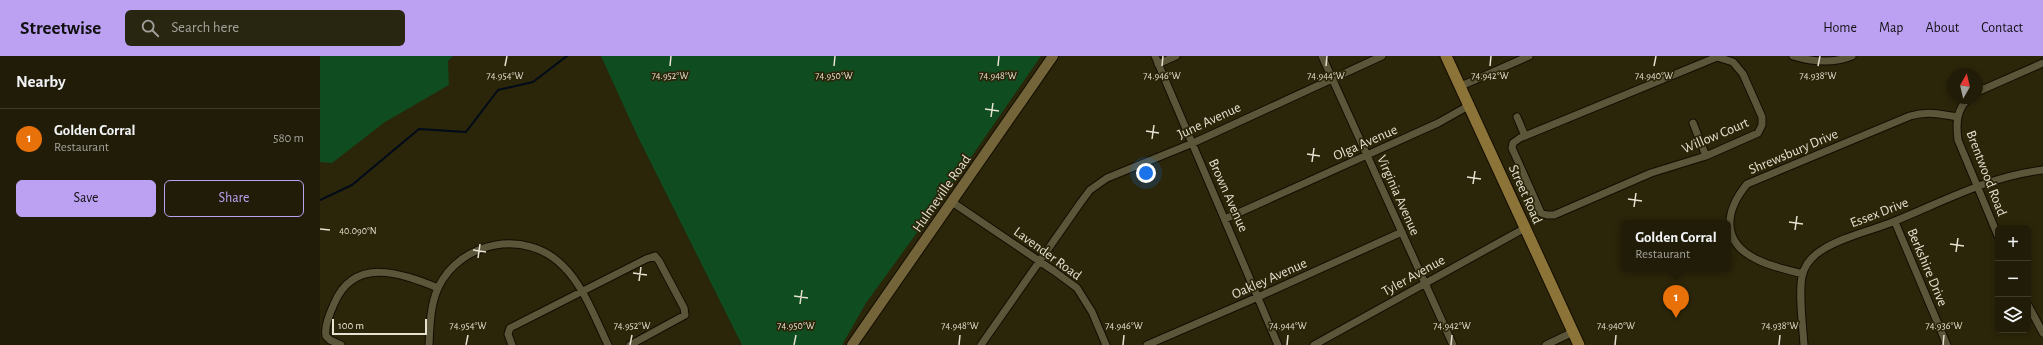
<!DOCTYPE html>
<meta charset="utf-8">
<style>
body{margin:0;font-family:"Alegreya Sans",sans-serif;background:#282511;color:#f1f3f6}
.controls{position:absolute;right:12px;bottom:12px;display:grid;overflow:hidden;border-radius:6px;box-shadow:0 2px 6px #0003}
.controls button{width:36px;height:36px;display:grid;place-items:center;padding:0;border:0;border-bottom:1px solid #3d3a28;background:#201c07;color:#f1f3f6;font:20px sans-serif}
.compass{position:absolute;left:1627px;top:12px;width:36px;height:36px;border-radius:50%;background:#201c07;box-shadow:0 2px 6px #0003;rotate:8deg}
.scale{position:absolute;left:12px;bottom:10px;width:95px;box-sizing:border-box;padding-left:4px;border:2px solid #e6e2d2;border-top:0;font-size:11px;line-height:14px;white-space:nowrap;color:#e6e2d2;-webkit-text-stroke:3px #2b2509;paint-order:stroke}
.you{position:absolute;left:826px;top:117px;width:14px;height:14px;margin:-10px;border:3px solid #fff;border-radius:50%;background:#1a73e8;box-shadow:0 0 0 6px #1a73e833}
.badge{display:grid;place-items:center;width:26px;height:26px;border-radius:50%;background:#bca0f2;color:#fff;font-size:13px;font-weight:700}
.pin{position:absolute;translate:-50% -33px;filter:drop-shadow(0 1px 2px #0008)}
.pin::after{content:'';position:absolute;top:21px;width:14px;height:12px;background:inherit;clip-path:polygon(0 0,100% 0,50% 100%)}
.popup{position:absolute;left:1301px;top:164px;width:110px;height:52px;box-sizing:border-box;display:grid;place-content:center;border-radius:6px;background:#201c07;filter:drop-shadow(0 1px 3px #0005);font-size:13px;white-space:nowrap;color:#a2a19b}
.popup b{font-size:15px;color:#f1f3f6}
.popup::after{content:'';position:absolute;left:50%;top:100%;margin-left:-8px;border:8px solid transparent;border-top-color:#201c07}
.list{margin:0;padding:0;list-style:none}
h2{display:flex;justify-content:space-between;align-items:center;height:52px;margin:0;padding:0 16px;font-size:17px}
h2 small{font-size:13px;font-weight:400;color:#a2a19b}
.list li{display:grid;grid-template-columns:26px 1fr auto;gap:12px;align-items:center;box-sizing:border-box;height:60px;padding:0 16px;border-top:1px solid #3d3a28}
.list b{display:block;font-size:15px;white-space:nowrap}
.list p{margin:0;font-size:13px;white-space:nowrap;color:#a2a19b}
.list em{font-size:13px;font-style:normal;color:#a2a19b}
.actions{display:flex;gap:8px;padding:12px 16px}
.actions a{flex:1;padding:9px 0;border:1px solid #bca0f2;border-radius:6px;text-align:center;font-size:14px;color:#bca0f2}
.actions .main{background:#bca0f2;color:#111}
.icon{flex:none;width:22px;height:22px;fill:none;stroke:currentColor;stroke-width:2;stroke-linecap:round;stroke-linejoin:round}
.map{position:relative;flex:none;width:1723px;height:289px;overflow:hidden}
header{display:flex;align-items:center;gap:24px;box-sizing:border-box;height:56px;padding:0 20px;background:#bca0f2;color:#111}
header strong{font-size:19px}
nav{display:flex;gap:22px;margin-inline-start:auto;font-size:14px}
.search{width:280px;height:36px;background:#282511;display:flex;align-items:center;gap:10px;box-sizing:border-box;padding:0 14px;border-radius:6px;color:#a2a19b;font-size:15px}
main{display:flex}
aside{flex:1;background:#201c07}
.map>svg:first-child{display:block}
.green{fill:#0f4c1f}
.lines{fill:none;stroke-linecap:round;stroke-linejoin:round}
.stream{stroke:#000b1a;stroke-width:2}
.minor-casing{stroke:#130d00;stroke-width:9}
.secondary-casing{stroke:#130d00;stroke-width:12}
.primary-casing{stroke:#130d00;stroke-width:13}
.minor{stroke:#5b5539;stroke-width:7}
.secondary{stroke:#736539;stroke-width:10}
.primary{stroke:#8c7438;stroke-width:11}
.ticks{fill:none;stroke:#e6e2d2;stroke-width:1.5}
.labels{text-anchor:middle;stroke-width:3.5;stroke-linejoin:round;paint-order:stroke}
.street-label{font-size:14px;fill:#e6e2d2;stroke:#2b2509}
.ticks-label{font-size:10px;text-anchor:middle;fill:#e6e2d2;stroke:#2b2509;stroke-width:3.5;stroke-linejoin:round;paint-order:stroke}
</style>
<header>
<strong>Streetwise</strong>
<div class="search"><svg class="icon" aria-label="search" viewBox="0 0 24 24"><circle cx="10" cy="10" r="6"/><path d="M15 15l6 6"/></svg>Search here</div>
<nav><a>Home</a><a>Map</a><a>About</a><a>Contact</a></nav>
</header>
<main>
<aside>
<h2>Nearby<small></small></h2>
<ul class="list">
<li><span class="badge" style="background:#e8710a">1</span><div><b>Golden Corral</b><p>Restaurant</p></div><em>580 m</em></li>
</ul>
<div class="actions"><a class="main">Save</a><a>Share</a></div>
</aside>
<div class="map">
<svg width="1723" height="289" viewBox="0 0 1723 289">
<rect width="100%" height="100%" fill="#2b2509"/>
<path class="green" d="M0,0H133L128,5L129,29L65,66L12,107L0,106Z
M281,0H721L643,113L546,247L522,289H422L317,79Z"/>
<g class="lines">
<path class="stream" d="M0,144L32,129L99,73L146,76L178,34L213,26L247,0"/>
<g class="minor-casing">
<path id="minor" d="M835,0L958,289
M1002,0L1133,289
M1473,0C1493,6 1512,8 1532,0
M1397,1L1413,6L1423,18L1442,61V69L1438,77L1386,100L1331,117L1234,159H1227L1221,157L1192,92L1193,87L1200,82Z
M838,8L856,0
M1141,30L1209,0
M1657,36L1723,7
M1649,42C1636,53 1636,69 1638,84L1678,180
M1197,61L1205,80
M1373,67L1386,100
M632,146L734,215L757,232L772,256L786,289
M905,163L1118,67L1150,49
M1575,166L1627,289
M1483,218C1468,214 1452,211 1438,204C1401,187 1404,156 1427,128L1590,60C1607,55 1621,58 1638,61
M1708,249L1723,277
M21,289L10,284L6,280C4,270 10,257 14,248C34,200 81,217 118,232
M109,289C110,270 110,250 118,232C140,185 206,172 243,210C263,229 276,264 288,289
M192,289L188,278L190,272L326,203L335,200L339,205L364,252L365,259L310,289
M661,289L761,146L770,134L787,122L873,87L1062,0
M827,289L938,241L1082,176
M994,289L1205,172
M1226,289L1253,276
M1484,289C1483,272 1477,227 1484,214C1487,206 1495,198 1502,194C1524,180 1551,175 1575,165C1624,145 1670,120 1723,114"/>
</g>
<g class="secondary-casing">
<path id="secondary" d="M532,289L733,0"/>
</g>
<g class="primary-casing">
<path id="primary" d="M1126,0L1259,289"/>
</g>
<use href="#minor" class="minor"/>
<use href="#secondary" class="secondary"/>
<use href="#primary" class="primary"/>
</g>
<path class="ticks" d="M185,10L187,0M350,10L351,0M514,10L515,0M678,10L679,0M842,10L843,0M1006,10L1007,0M1170,10L1171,0M1334,10L1336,0M1498,10L1500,0M665,53L679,55M671,61L673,47M826,75L839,77M832,83L834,69M987,98L1000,100M992,106L994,92M1147,121L1161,123M1153,128L1155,115M1308,143L1322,145M1314,151L1316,137M1469,166L1483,168M0,173L10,174M1475,174L1477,160M1630,188L1644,190M153,194L166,196M1636,196L1638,182M158,202L160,188M313,217L327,219M319,225L321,211M474,240L488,242M480,248L482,234M146,289L148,279M310,289L312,279M474,289L476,279M639,289L640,279M803,289L804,279M967,289L968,279M1131,289L1132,279M1295,289L1296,279M1459,289L1460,279M1623,289L1624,279"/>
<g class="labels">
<g class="street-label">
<text transform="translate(889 64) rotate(-25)" y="5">June Avenue</text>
<text transform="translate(1395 79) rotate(-23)" y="5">Willow Court</text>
<text transform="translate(1045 86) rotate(-24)" y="5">Olga Avenue</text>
<text transform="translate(1473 95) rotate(-23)" y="5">Shrewsbury Drive</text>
<text transform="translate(1667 117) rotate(69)" y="5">Brentwood Road</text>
<text transform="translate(621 137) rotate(-55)" y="5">Hulmeville Road</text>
<text transform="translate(1206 138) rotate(66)" y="5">Street Road</text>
<text transform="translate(909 139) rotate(66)" y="5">Brown Avenue</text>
<text transform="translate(1079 139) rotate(66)" y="5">Virginia Avenue</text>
<text transform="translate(1559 156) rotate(-21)" y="5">Essex Drive</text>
<text transform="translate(728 197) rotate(36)" y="5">Lavender Road</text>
<text transform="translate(1608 211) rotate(67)" y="5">Berkshire Drive</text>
<text transform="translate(1093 219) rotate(-29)" y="5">Tyler Avenue</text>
<text transform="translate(949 222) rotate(-24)" y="5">Oakley Avenue</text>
</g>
</g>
<g class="ticks-label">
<text x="185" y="23">74.954°W</text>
<text x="350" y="23">74.952°W</text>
<text x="514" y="23">74.950°W</text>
<text x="678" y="23">74.948°W</text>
<text x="842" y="23">74.946°W</text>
<text x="1006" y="23">74.944°W</text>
<text x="1170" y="23">74.942°W</text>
<text x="1334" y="23">74.940°W</text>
<text x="1498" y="23">74.938°W</text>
<text x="38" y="178">40.090°N</text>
<text x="148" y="273">74.954°W</text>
<text x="312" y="273">74.952°W</text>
<text x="476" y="273">74.950°W</text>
<text x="640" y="273">74.948°W</text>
<text x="804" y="273">74.946°W</text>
<text x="968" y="273">74.944°W</text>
<text x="1132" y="273">74.942°W</text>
<text x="1296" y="273">74.940°W</text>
<text x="1460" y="273">74.938°W</text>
<text x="1624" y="273">74.936°W</text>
</g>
</svg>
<div class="controls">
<button>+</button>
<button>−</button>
<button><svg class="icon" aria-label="layers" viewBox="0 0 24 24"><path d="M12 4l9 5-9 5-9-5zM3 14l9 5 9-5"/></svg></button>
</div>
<svg class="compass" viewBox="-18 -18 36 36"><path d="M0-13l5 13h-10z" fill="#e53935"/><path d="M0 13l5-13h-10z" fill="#a2a19b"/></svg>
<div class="scale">100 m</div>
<div class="you"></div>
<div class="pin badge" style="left:1356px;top:262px;background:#e8710a">1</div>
<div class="popup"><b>Golden Corral</b>Restaurant</div>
</div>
</main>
